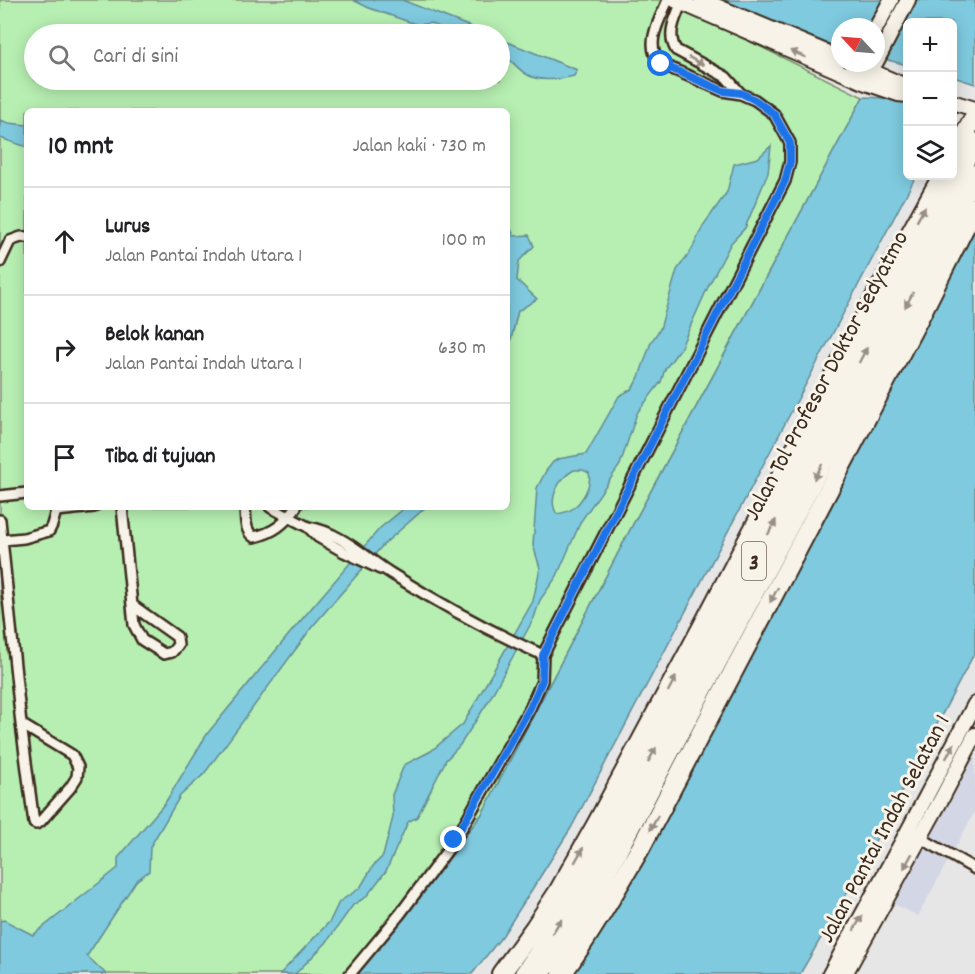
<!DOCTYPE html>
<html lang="id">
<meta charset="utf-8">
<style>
body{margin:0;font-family:Dekko,sans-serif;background:#f2f2f2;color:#202124}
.controls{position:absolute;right:18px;top:18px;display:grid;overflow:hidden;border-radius:9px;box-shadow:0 3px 15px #0003}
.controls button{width:54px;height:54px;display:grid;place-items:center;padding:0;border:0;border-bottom:2px solid #e0e0e0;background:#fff;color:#202124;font:30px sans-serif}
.compass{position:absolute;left:831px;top:18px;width:54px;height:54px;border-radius:50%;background:#fff;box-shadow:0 3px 15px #0003;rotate:296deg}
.stop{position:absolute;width:18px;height:18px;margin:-14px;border:4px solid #1a73e8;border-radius:50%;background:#fff}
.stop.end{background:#1a73e8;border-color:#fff;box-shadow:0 2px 6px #0008}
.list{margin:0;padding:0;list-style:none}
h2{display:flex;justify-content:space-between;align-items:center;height:78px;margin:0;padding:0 24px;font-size:26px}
h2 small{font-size:20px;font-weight:400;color:#757577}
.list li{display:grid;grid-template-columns:39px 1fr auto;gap:18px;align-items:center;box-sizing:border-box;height:108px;padding:0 24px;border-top:2px solid #e0e0e0}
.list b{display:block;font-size:22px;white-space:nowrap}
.list p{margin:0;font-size:20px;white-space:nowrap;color:#757577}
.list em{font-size:20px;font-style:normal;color:#757577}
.icon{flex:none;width:33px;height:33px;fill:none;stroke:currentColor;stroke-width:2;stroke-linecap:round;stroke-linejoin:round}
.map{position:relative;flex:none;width:975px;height:974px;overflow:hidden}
.search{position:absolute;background:#fff;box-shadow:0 3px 15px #0003;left:24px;top:24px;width:486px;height:66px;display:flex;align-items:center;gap:15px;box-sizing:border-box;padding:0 21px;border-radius:33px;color:#757577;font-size:22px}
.panel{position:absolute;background:#fff;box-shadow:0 3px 15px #0003;left:24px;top:108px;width:486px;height:402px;border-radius:9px}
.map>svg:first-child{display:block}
.built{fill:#d3d6e4}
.green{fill:#b7efb2;stroke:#798c68;stroke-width:1.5;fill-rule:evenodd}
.water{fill:#7fcadf;stroke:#648a92;stroke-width:1.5;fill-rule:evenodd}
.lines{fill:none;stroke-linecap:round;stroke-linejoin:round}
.street-casing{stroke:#3b2a1e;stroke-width:14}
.secondary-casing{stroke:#3b2a1e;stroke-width:18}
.highway-casing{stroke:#3b2a1e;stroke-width:22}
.street{stroke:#f7f3e8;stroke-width:9}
.secondary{stroke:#f7f3e8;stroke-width:14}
.highway{stroke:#f7f3e8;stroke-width:18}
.oneway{fill:#998e83}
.route{stroke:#1a73e8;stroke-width:8}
.labels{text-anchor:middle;stroke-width:6;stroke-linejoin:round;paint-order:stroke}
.shield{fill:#f7f3e8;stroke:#73665b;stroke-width:1.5}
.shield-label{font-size:22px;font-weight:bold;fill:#3b2a1e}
.street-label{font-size:24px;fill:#3b2a1e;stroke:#f7f3e8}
</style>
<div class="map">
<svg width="975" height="974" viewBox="0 0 975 974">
<rect width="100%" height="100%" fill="#e7e6e6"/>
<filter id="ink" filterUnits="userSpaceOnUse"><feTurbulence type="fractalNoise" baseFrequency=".0167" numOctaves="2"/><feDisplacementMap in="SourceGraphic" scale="12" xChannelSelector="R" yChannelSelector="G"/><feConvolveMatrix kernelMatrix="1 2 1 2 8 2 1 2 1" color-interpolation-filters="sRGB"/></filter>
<g filter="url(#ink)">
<path class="built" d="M975,744V811L918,916L892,903Z"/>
<path class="green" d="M0,0H665L863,97L631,528L482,814L357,974H0ZM34,34H500V80H34ZM27,111H507V507H27Z"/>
<path class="water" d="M353,0H402L489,34H452L431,23L418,25L369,8Z
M716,0H975V84L953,77L952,22H908L907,65L876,57V27H840V48Z
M500,39L577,70L574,76C560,79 540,83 526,74C516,68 511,58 500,54Z
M863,97L907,99L908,176H916L571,828L503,935L472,974H357L482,814L631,528Z
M0,120L9,123L27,125V147L0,138Z
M771,146L768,173L745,228L731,243L708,287L680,349L665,369L661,382L637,413L620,465L581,521L557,576L540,600L534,618L488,702L460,745L446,760L417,817L408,822L386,871L366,897L353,905L326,943L295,974H280L330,921L339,902L360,888L373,866L383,856L393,817L392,795L404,765L431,751L463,724L533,601L540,568L533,545L537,488L546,471L553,462L558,459L586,454L619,396L632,389L639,377L651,342L660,329L677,270L692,249L703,226L727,192L734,164L758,158ZM574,470H583L589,473C592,485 582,502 572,509C568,512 562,513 557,514C547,499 559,478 574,470Z
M975,215V652L853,883L800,974H567Z
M507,220L514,236L529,235L534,246L519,261L517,280L537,299L518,311L507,356Z
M403,507H426L383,545L312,627L204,774L180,796L150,847L149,871L136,881L87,956L106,974H0V921L4,920L33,935L118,868V858L165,803L207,734L291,632L380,528L401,511Z"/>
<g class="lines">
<g class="street-casing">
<path id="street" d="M683,0C676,16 666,34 676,50L726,77L741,94
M0,262L10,241L21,237H27
M0,496L27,493
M122,507L134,625L142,640L164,654L172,652L178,645L177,637L132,605
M245,507C246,517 244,531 254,537C273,533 285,524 296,507
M270,507L308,527L318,537L344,552L380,569
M56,511L94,507
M0,520L21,724L34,823L36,824L40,822L70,788L77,777L78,767L72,755L21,724
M308,527C340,532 365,557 392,574C440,604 491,632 543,655
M3,540L24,538L49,531L52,525L56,511L53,507
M917,836L975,869
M350,974L400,914L455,840L530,708L542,681L543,655L785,181L790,162V143L774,114L755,100L741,94L723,91L661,64C643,46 660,19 668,0"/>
</g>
<g class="secondary-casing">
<path id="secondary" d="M675,0L866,83L898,94L908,95
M702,0L840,58
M876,28L891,0
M876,62L908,0
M852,63L908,87
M952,102L975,109
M830,974L909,829L975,704
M845,974L942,798L975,735"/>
</g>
<g class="highway-casing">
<path id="highway" d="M952,157L975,116
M501,974L535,927L558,892L596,825L701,629L874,299L942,176
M524,974L559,923L607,840L975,142
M541,974L577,921L616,854L975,174
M562,974C591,933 616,890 641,847L919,318L975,207"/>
</g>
<use href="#street" class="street"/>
<use href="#secondary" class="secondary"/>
<use href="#highway" class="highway"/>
</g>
<defs><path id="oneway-solid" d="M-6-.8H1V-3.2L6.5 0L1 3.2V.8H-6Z" transform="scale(1.5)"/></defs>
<g class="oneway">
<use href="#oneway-solid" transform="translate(798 54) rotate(-156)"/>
<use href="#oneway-solid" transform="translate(696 61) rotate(29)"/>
<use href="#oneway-solid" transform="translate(921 214) rotate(-61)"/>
<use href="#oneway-solid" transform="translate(909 300) rotate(118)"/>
<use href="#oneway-solid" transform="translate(863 355) rotate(-62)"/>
<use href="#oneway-solid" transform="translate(818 472) rotate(118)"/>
<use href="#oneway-solid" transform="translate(772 527) rotate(-62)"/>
<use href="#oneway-solid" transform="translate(774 595) rotate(118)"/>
<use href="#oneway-solid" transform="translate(672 684) rotate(-62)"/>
<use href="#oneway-solid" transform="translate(950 751) rotate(-62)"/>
<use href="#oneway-solid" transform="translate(652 755) rotate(-62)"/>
<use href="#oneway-solid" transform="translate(654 823) rotate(118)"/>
<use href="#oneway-solid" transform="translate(579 855) rotate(-60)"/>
<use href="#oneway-solid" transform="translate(908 861) rotate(119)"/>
<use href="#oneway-solid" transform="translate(858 923) rotate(-61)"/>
<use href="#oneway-solid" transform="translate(557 926) rotate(-57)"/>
</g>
</g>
<g class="lines" filter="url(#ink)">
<path class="route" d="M454,840L530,708L542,681L543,655L785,181L790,162V143L774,114L755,100L741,93L723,91L661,64"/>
</g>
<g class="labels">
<rect class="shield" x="742" y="542" width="24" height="38" rx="4.5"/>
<g class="shield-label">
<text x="754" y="569">3</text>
</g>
<g class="street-label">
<text transform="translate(825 375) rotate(-62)" y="8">Jalan Tol Profesor Doktor Sedyatmo</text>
<text transform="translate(883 828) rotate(-62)" y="8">Jalan Pantai Indah Selatan 1</text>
</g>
</g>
</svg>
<div class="controls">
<button>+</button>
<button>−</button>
<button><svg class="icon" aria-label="layers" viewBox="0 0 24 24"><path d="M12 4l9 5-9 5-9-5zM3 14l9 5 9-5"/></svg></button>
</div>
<svg class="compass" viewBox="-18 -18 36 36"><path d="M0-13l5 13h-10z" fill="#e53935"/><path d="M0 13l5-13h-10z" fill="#757577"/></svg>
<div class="stop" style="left:661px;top:64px"></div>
<div class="stop end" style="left:454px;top:840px"></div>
<div class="search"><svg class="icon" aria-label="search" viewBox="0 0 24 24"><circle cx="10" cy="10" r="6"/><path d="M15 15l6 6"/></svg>Cari di sini</div>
<section class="panel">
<h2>10 mnt<small>Jalan kaki · 730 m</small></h2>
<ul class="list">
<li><svg class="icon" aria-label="ahead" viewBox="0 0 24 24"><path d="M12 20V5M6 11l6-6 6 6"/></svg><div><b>Lurus</b><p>Jalan Pantai Indah Utara 1</p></div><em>100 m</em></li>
<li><svg class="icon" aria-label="right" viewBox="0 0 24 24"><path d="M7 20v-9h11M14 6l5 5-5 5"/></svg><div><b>Belok kanan</b><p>Jalan Pantai Indah Utara 1</p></div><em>630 m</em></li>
<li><svg class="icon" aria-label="arrive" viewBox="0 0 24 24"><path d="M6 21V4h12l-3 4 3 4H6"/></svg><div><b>Tiba di tujuan</b></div></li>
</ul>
</section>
</div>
